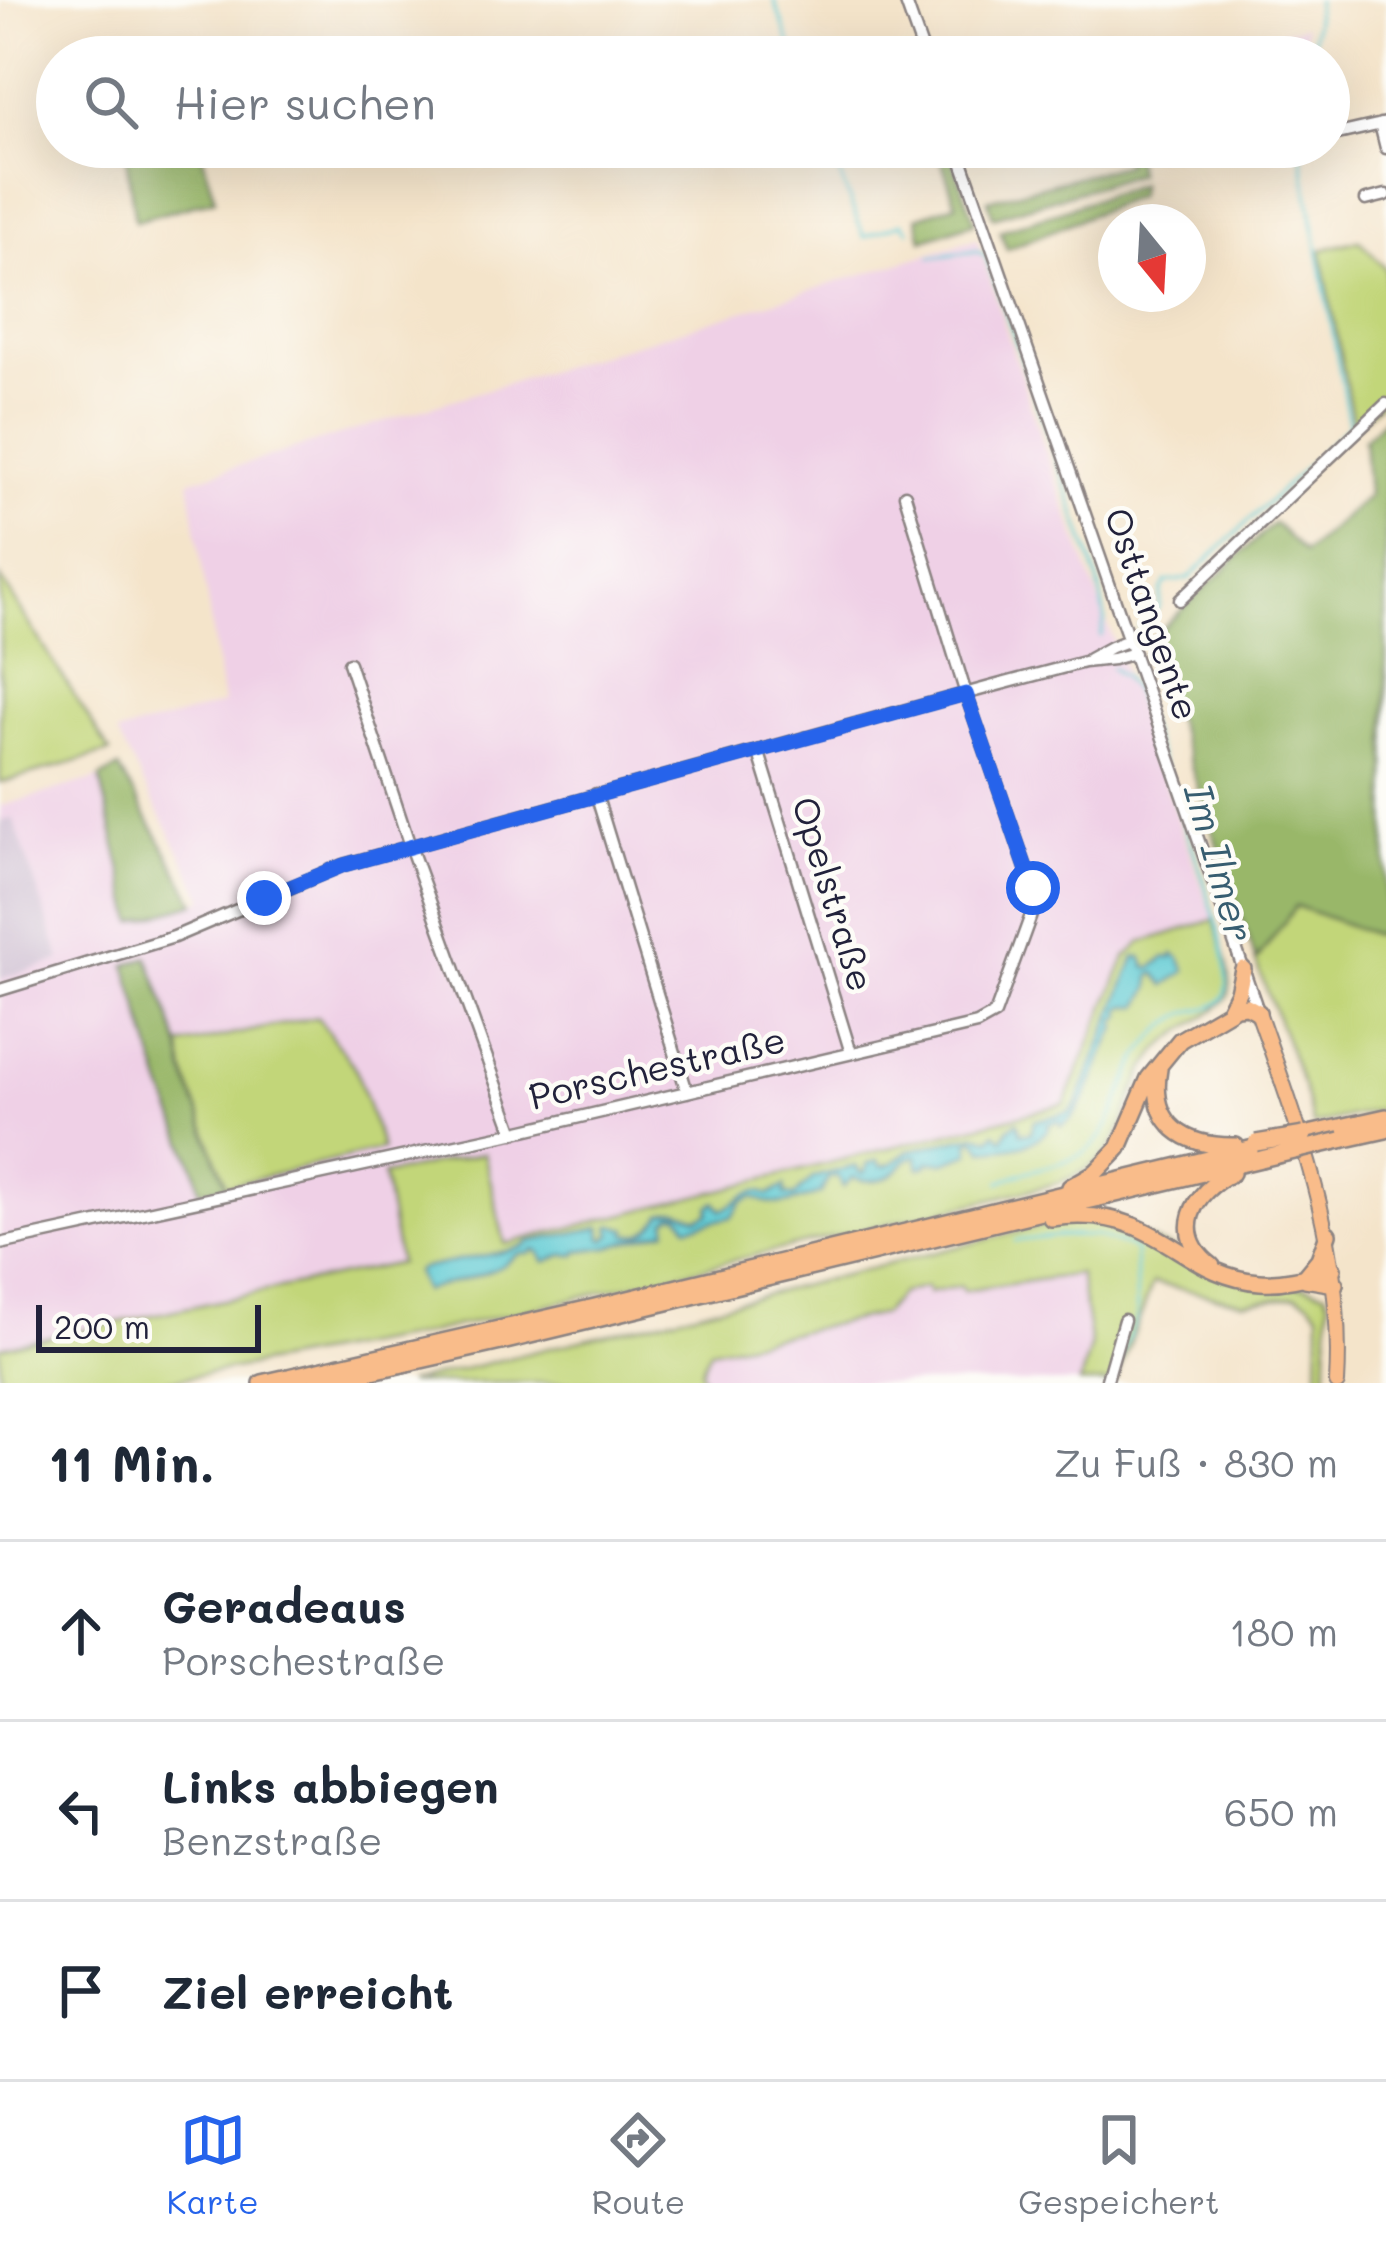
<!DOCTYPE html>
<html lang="de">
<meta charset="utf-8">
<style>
body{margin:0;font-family:Mali,sans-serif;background:#f6f6f7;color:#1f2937}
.compass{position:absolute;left:1098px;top:204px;width:108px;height:108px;border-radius:50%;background:#fff;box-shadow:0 12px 48px #0002;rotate:162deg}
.scale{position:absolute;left:36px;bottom:30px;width:225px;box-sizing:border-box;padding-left:12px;border:6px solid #22223b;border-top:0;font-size:33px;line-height:42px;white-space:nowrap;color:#22223b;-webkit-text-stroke:9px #fdfcf7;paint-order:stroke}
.stop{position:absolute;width:36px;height:36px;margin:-27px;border:9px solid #2563eb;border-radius:50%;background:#fff}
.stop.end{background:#2563eb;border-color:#fff;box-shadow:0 3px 12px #0008}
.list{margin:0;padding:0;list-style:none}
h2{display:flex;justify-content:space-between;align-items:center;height:156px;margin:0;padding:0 48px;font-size:51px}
h2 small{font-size:39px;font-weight:400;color:#747a83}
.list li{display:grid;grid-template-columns:78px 1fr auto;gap:36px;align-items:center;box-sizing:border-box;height:180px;padding:0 48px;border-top:3px solid #e0e1e3}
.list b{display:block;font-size:45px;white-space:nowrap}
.list p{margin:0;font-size:39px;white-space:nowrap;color:#747a83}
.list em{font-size:39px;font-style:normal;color:#747a83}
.icon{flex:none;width:66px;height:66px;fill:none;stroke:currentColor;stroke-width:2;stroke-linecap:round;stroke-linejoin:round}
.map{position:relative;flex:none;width:1386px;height:1383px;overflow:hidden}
.search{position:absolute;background:#fff;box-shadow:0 12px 48px #0002;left:36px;right:36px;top:36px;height:132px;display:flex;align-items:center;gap:30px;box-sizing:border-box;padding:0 42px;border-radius:66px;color:#747a83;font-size:45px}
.sheet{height:696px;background:#fff}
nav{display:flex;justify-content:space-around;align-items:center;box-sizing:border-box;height:168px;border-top:3px solid #e0e1e3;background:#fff;font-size:33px;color:#747a83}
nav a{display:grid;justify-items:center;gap:6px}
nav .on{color:#2563eb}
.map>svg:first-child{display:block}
.built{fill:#efd0e6}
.industrial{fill:#cdbed2}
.green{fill:#c2d679;stroke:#727c5a;stroke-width:3}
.forest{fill:#99b769;stroke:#5e6c52;stroke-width:3}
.water{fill:#5dcad3;stroke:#407687;stroke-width:3}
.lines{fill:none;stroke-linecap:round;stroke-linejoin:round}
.stream{stroke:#5dcad3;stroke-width:3}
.minor-casing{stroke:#8b8382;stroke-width:15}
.major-casing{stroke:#8b8382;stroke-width:18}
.highway-casing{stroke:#8b8382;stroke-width:20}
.minor{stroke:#fff;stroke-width:10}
.major{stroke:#f9bc8a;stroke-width:14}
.highway{stroke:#f9bc8a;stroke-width:15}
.highway-bridge-casing{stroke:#8b8382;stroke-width:20;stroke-linecap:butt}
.highway-bridge{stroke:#f9bc8a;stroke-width:15}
.route{stroke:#2563eb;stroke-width:15}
.labels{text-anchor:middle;stroke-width:9;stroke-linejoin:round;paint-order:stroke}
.street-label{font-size:36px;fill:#22223b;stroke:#fdfcf7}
.water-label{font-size:39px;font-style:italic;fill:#375d70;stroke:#fdfcf7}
</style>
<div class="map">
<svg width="1386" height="1383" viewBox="0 0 1386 1383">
<rect width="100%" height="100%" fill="#fdfcf7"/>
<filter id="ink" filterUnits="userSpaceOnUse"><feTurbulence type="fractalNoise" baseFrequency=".00833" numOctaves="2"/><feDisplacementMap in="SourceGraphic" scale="24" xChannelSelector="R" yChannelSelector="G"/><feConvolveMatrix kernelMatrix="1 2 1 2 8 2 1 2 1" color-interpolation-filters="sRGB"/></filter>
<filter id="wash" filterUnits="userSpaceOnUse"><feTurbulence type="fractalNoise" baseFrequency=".004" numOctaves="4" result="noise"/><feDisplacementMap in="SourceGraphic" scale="48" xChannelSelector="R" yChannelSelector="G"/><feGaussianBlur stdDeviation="2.7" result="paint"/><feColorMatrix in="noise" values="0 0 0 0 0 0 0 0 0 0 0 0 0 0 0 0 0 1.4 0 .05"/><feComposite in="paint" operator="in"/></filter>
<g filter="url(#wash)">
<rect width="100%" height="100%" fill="#f4e4ca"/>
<path class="built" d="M1305,26L1303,57H1228L1225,45Z
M977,239L1045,450L1214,920L1142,942L1127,957L1065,1104L505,1244L483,1153L383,1174L400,1263L0,1347V806L100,778L134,921L205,899L117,734L223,704L189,481Z
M1080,1274L1091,1344L1080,1383H704L701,1370L710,1350L882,1314L901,1293L927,1287L929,1293L962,1285L964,1291Z"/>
<path class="industrial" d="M13,818L61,960L0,979V822Z"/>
<path class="green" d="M1359,240L1386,269V398L1354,428L1321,250Z
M0,577L110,752L0,783Z
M1296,905L1375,935L1386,928V1108L1313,1125L1303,1086L1256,962Z
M1214,920C1219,938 1234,975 1229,993C1225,1009 1174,1032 1158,1051C1113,1107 1139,1156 1054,1184L416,1336L155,1383H0V1347L399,1263L383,1175L484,1153L505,1244L1065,1104L1126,957L1142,942Z
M317,1017L356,1069L382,1149L226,1186L185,1073L180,1046Z
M1054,1223H1113L1261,1286H1306L1325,1292L1329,1302L1326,1383H1318L1319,1313L1309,1301L1297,1296L1244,1302L1153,1283L1115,1383H1080L1091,1344L1079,1274L963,1291L961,1286L928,1293L926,1287L901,1293L883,1314L710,1350L701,1370L704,1383H407Z"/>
<path class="forest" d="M125,147H200L215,199L135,221Z
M937,147H948L975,222L922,240L917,217L956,204Z
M1123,147H1133L1137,174L993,217L988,200L1126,164Z
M1140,184L1137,196L1007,249L1000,231Z
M1386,418V928L1376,935L1296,906L1256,961L1149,641L1274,523L1304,553L1368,496L1364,439Z
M119,768L196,903L134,922L100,778Z
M148,957L180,1046L185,1073L226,1186L199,1191L196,1172L162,1085L126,965Z"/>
<path class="water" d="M1173,954L1180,958L1186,971L1165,985L1155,973L1151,975L1150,988L1140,1006H1126L1121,1010L1123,1015L1116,1021L1117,1028C1099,1055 1089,1112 1061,1126L1059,1121L1048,1124L1049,1129C1031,1148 1008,1148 984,1150L975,1139L969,1141L970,1153L945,1162H928L927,1166L920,1168L917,1156C899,1160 905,1166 893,1174C881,1182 862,1182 853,1177L843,1187L838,1176L828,1178L821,1193C794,1202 779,1210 753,1197L742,1202L732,1217L688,1227L680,1215H673L667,1220V1230L609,1247L578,1251L576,1255H563L545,1262L539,1252L534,1250L529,1254C515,1252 515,1258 503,1265C485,1276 446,1283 424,1291L416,1272L419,1269L512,1250L527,1245L528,1242L601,1227L602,1238L606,1239L612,1234L610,1227L613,1225L628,1229L627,1234C642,1239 655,1226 663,1213C682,1208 681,1213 698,1218L709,1214L710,1206L716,1202L722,1210C740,1204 747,1184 769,1195L785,1186V1195L794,1196L814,1177L856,1166L860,1173L865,1172L868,1164L878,1160L881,1166C899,1165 897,1155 911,1150L976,1135L991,1139L996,1132L1003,1139L1009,1128L1017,1122L1021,1133H1031L1034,1121L1070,1112L1077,1104L1135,957H1142L1146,966L1151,968L1166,957L1171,958Z"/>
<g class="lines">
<path class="stream" d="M774,0L795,57
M1311,57L1317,0
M829,147L864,237L902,223L909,231
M931,257L977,251L986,256L1098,580L1105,618L1101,636
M1139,627L1159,607L1161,591L1166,582L1188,579L1349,425L1300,147
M1000,1182C1026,1167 1071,1167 1093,1146C1118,1122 1124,1071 1150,1042C1160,1031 1171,1020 1185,1014C1198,1008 1218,1010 1225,995C1242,959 1152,739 1134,691L1123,676L1111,668
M1015,1241L1059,1236H1096L1135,1249L1137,1318L1116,1367"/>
</g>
</g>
<g filter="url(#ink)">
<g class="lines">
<g class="minor-casing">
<path id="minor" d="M905,0L925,57
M1380,124L1386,148
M1329,136L1386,123
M957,147L1258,1011
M1226,159L1282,147
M1366,200L1386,195
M1180,600L1386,404
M1089,659L1111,647L1129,640
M349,663L410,846L514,1133
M759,753L851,1053
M596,794L687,1092
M0,990L174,937L343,865L990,687L1084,662L1113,659L1134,653
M0,1244L503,1135L977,1024L995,1014L1034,907L1033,888L966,694L905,495
M1106,1383L1124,1320"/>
</g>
<g class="major-casing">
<path id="major" d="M1258,1012C1301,1135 1345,1250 1337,1383"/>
</g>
<g class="highway-casing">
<path id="highway" d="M1229,1010L1238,992L1243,969
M1159,1069C1149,1125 1185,1147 1236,1146
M1304,1135L1386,1117
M1341,1140L1386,1130
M1070,1187L1096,1172L1119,1148L1149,1078L1180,1040L1236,1007L1247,1006L1258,1012
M1051,1218C1079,1214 1107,1215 1134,1226C1180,1245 1206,1278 1260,1282C1286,1284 1309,1276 1333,1269
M1212,1266C1170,1234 1192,1192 1232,1173
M1305,1276L1319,1259L1328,1234
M1305,1279L1335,1284
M262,1383L595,1307L1258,1147
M319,1383L510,1340L1261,1159"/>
</g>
<use href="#minor" class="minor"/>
<use href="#major" class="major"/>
<use href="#highway" class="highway"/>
<g class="highway-bridge-casing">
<path id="highway-bridge" d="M1256,1143L1304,1135
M1261,1159L1341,1140"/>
</g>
<use href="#highway-bridge" class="highway-bridge"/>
</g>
</g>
<g class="lines" filter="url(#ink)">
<path class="route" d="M264,898L344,865L966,694L1033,888"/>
</g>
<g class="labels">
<g class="street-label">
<text transform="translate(1152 614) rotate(71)" y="13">Osttangente</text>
<text transform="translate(833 894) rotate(73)" y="13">Opelstraße</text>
<text transform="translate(657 1068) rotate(-13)" y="13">Porschestraße</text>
</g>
<g class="water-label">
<text transform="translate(1219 863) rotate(74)" y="14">Im Ilmer</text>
</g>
</g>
</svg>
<svg class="compass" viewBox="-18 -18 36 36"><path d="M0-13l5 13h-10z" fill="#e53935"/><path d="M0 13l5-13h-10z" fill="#747a83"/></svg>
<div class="scale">200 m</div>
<div class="stop" style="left:1033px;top:888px"></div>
<div class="stop end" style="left:264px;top:898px"></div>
<div class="search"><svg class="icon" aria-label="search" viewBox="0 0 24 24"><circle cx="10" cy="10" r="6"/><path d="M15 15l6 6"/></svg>Hier suchen</div>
</div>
<section class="sheet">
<h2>11 Min.<small>Zu Fuß · 830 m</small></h2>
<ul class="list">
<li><svg class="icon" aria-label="ahead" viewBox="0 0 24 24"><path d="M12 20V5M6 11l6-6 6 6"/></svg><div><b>Geradeaus</b><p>Porschestraße</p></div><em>180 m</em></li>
<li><svg class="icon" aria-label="left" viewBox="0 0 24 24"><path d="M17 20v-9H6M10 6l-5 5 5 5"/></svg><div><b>Links abbiegen</b><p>Benzstraße</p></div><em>650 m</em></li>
<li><svg class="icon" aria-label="arrive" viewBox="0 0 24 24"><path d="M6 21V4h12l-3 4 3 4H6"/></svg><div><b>Ziel erreicht</b></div></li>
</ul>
</section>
<nav>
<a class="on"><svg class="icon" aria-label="map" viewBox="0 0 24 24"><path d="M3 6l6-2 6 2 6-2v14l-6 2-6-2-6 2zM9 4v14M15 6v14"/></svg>Karte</a>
<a><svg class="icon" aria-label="directions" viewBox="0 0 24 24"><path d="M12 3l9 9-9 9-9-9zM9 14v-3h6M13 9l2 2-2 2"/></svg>Route</a>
<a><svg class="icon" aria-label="saved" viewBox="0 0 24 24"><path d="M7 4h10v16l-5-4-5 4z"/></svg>Gespeichert</a>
</nav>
